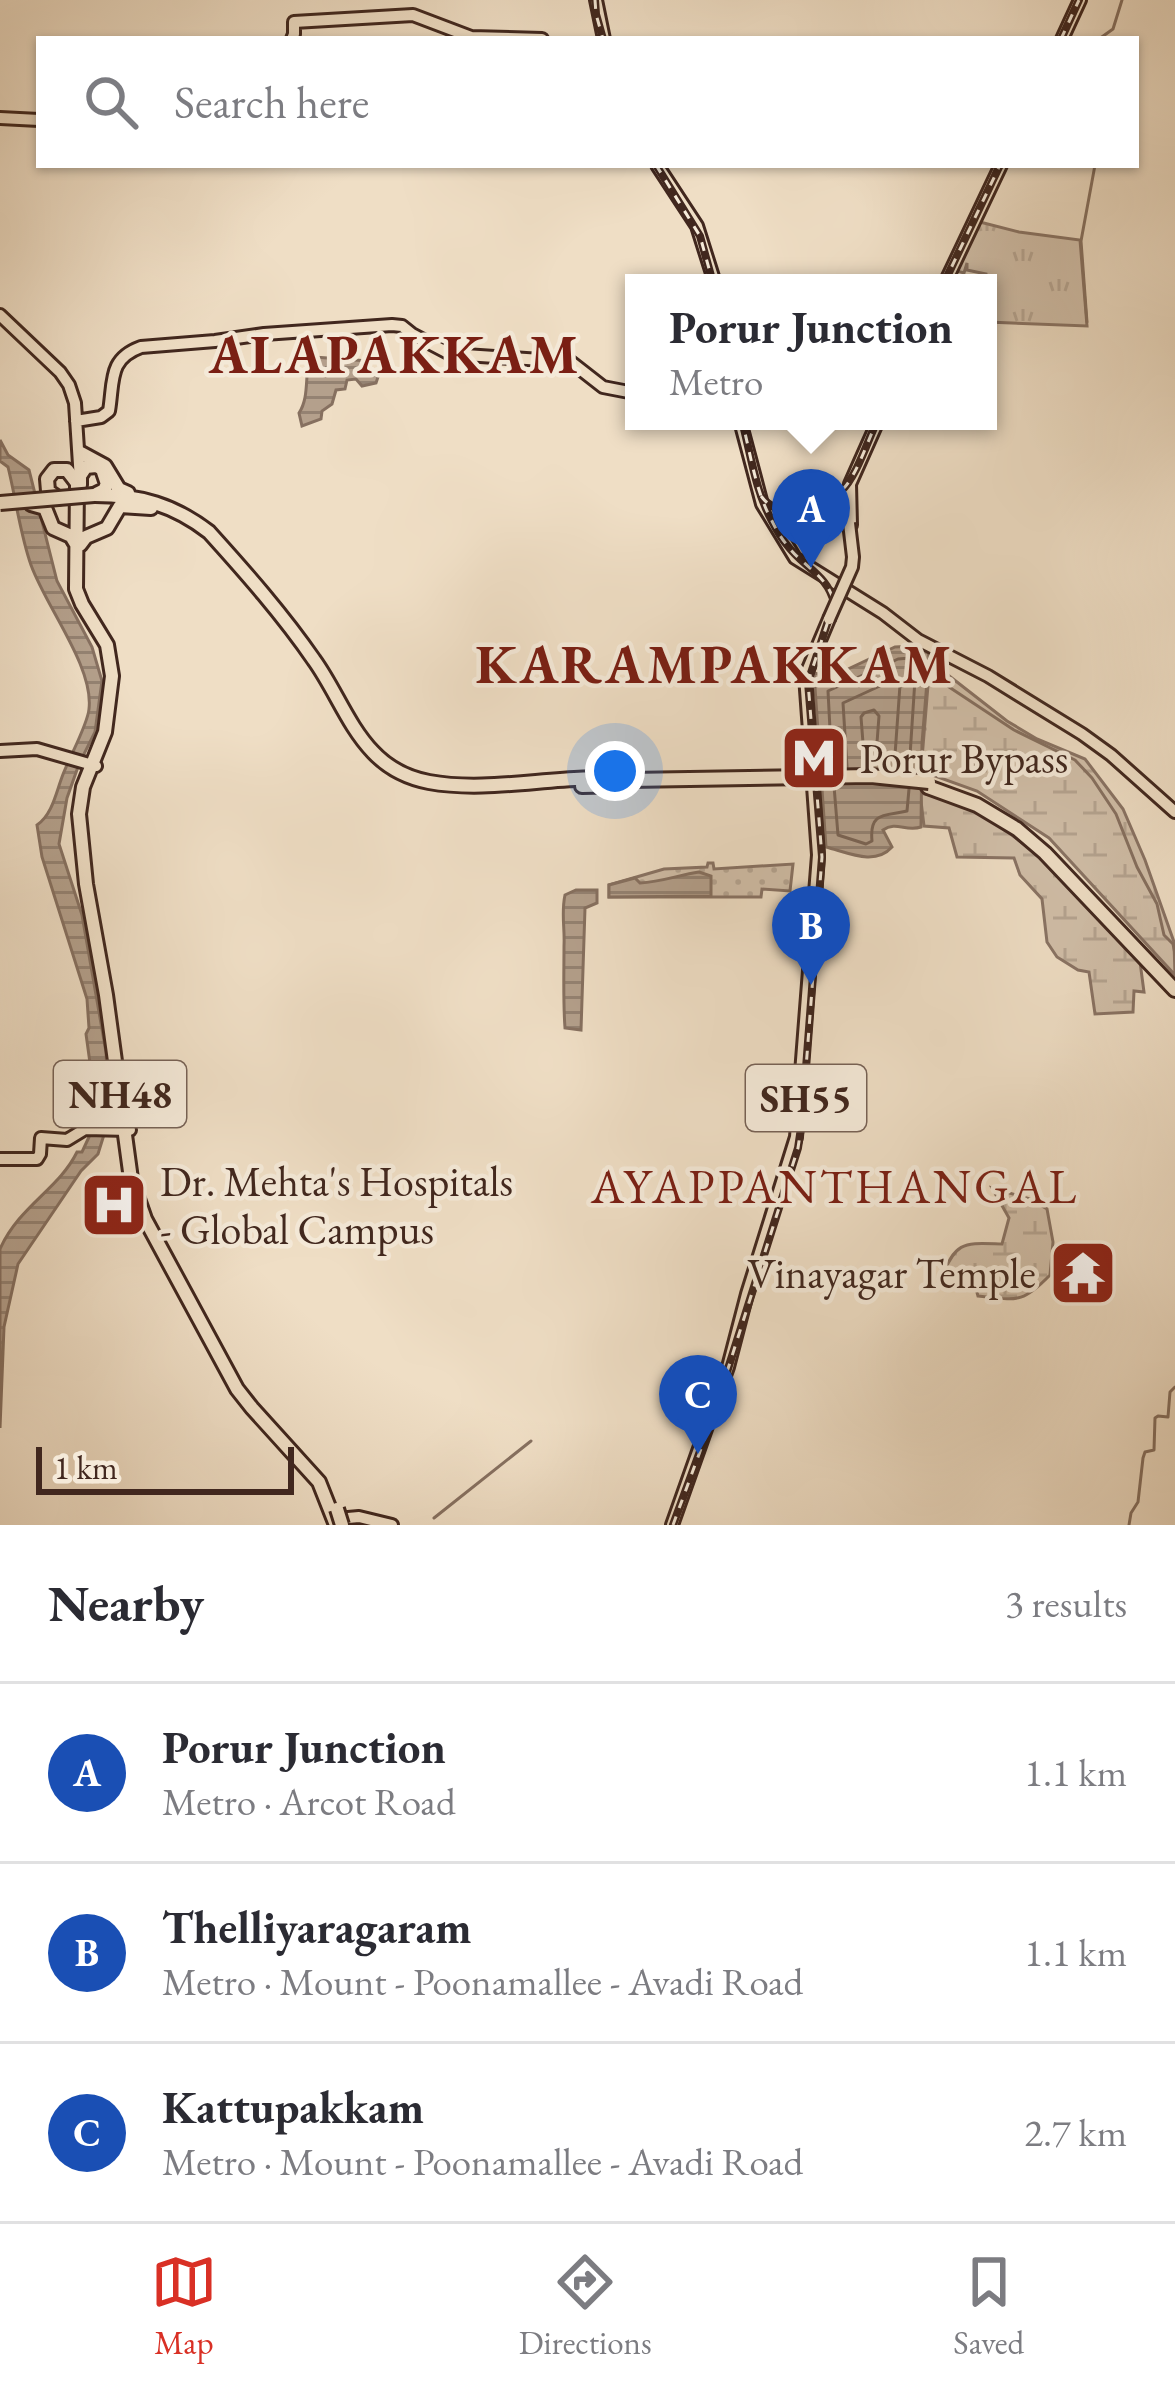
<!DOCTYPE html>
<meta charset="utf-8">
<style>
body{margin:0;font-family:"EB Garamond",serif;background:#f2f2f3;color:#2b2b33}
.scale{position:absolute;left:36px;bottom:30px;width:258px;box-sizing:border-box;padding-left:12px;border:6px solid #41271e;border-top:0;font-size:33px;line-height:42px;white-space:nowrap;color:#41271e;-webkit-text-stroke:9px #f5ead9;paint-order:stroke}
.you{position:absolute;left:615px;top:771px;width:42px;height:42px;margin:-30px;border:9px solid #fff;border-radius:50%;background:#1a73e8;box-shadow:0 0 0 18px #1a73e833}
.badge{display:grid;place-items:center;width:78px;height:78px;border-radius:50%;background:#d93025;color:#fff;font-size:39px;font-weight:700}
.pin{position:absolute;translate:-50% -99px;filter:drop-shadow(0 3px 6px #0008)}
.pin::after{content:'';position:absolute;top:63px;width:42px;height:36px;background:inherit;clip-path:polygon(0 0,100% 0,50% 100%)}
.popup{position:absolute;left:625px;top:274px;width:372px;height:156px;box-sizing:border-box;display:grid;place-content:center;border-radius:0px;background:#fff;filter:drop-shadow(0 3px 9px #0005);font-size:39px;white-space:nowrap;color:#7c7c81}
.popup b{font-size:45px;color:#2b2b33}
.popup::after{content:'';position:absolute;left:50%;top:100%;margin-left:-24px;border:24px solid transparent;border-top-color:#fff}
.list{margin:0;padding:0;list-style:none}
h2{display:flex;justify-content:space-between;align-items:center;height:156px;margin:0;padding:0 48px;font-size:51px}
h2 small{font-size:39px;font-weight:400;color:#7c7c81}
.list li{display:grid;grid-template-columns:78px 1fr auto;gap:36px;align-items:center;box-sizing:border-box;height:180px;padding:0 48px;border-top:3px solid #e1e1e2}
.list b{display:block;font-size:45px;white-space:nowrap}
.list p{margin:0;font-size:39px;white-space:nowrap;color:#7c7c81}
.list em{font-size:39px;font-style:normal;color:#7c7c81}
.icon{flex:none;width:66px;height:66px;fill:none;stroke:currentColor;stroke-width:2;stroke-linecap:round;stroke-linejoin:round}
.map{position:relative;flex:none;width:1175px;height:1525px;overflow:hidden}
.search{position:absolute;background:#fff;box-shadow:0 3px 9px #0004;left:36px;right:36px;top:36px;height:132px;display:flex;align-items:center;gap:30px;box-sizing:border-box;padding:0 42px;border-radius:0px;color:#7c7c81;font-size:45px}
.sheet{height:696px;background:#fff}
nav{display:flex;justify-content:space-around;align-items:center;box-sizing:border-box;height:168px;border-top:3px solid #e1e1e2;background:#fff;font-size:33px;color:#7c7c81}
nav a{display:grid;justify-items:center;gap:6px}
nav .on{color:#d93025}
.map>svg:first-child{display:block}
.grass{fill:url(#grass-tufts);stroke:#897364;stroke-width:3}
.wetland{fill:url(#wetland-marsh);stroke:#897364;stroke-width:3}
.park{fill:url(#park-dots);stroke:#897364;stroke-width:3}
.water{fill:url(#water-rules);stroke:#867060;stroke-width:3}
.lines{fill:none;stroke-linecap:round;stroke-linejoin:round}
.shore{stroke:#7a6455;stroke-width:3}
.stream{stroke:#867060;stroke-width:3}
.major-casing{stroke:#41271e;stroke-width:16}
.highway-casing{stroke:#41271e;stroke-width:18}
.major{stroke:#efdec5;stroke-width:10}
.highway{stroke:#efdec5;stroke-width:12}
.rail-casing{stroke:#41271e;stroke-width:8}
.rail{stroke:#f5ead9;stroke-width:3;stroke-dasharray:9;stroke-linecap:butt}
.major-bridge-casing{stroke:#41271e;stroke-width:16;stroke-linecap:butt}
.highway-bridge-casing{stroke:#41271e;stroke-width:18;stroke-linecap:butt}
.major-bridge{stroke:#efdec5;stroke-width:10}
.highway-bridge{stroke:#efdec5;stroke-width:12}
.labels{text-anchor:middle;stroke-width:9;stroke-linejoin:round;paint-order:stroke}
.shield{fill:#f5ead9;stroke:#776256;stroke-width:3}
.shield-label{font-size:39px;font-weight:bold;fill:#41271e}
.poi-label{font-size:42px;fill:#41271e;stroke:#f5ead9;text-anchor:start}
.quarter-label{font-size:48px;letter-spacing:3px;fill:#7a1f14;stroke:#f5ead9}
.district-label{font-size:54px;font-weight:bold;letter-spacing:3px;fill:#7a1f14;stroke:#f5ead9}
</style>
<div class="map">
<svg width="1175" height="1525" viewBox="0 0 1175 1525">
<defs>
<pattern id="grass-tufts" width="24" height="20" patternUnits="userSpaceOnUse" patternTransform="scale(3)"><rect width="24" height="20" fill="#d1bfa9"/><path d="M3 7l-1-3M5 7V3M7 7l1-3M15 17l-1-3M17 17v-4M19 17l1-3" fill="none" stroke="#b5a491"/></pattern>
<pattern id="wetland-marsh" width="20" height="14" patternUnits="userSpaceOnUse" patternTransform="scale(3)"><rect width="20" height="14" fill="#d1bfa9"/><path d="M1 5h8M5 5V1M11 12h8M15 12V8" fill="none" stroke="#b5a491"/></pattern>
<pattern id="park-dots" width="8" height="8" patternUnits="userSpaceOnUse" patternTransform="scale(3)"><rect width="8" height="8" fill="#d1bfa9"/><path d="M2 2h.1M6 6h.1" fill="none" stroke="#b5a491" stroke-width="1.8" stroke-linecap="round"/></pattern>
<pattern id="water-rules" width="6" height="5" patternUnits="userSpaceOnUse" patternTransform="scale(3)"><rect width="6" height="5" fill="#b4a08c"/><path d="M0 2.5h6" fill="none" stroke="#948272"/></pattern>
</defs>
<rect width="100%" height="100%" fill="#efdec5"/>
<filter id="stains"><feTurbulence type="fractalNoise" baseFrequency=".00167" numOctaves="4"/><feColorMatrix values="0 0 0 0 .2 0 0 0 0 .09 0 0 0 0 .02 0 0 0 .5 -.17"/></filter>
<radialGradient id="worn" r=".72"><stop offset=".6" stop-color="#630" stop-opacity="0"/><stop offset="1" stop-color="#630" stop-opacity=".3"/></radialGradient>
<path class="grass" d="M976,221L1019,232L1080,240L1087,326L988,322L986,274L967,270V263L964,273L953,270Z"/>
<path class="wetland" d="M930,661L1007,721L1037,739L1085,759L1123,809L1145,860L1174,942L1175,975L1049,838L977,791L921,771Z
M920,793L940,797L983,814L1036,853L1140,962L1144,992L1134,991L1133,1012L1095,1014L1089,972L1078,970L1057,957L1047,942L1042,899L1020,875L1014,858L957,857L949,828L924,826Z
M992,1188L1030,1199L1047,1209L1053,1242L1050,1275C1022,1304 1017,1300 978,1296L973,1278L941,1279C956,1240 964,1243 1002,1244L1009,1218Z"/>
<path class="park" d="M708,863H713L714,869L793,864L790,891L762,889L761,897H609V885L664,869L707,867Z"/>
<path class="water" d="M314,357L368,361L373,373L378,377L376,383L362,386L356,379L347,380L345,389L336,390L332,404L322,411L321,419L302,426L299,413C309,398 305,378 309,360Z
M0,440L8,455L29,470L57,581L92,647L102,681L95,732L79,764L67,798L59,844L82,915L106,1052L108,1095L107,1125L98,1154L81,1171L18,1264L4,1327L0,1428V1249C19,1206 59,1189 77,1152H82L89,1137L94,1065L90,1063L86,1034L89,1028L87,999L42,857L37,825C52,815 56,793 62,777C68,760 88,724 89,709C94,667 46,607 31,565C20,534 16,499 8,467L0,461Z
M915,646L927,649L929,657L922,743L921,827C906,832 896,821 883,830L892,847C875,866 849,853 826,847L814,673L831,677L895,647Z
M699,872L711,876V896L609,897V885L635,878L640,883C661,882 679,875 699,872Z
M576,890H597V903L585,908L581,1030L565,1028C563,1001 564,973 564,946C565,928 561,913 565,895Z"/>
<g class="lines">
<path class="shore" d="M874,710L879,716L876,756L870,761L864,756L861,717L864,713Z
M847,767L843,703L895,679L900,685L894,769
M832,768L828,691L898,659L910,658L916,664L909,771
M834,786L838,835L866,844L872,841C869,811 886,816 907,811L909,789"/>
<path class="stream" d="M1099,39L1113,29L1122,0
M1087,322L1081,241L1095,165
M925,665L949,687L1014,730L1075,760L1092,778L1116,814L1137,867L1157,904L1164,935L1173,944L1175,954
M434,1518L531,1441
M1129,1525L1131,1513L1138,1502L1143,1458L1145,1452L1154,1450L1155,1418L1158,1416L1168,1417L1170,1392L1175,1387"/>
<g class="major-casing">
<path id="major" d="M596,0L604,39
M292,39L294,34V22L413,15L471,37L542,39
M1062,39L1080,0
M0,118L39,120
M657,165L697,226L715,283
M945,283L1001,165
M0,315L60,372L69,385L75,403L80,480
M76,421L101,417L109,411C114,381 108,359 141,347L215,341L264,334L392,325L402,326L412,334L450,354L571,362L603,387L634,393
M740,421L762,504L795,558L883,613L918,640L988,676L1082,734L1111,755L1175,812
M851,525L850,484L878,421
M0,751L37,749L96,766
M0,1159H37L40,1154L41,1138L67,1140L85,1129L130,1130
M337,1519L359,1517L392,1525
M672,1525L728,1367L747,1294L796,1137L818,855L805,676L829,619"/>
</g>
<g class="highway-casing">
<path id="highway" d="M81,453L105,466L119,489L128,493
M80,485V476L86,467L96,466L102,469L107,484L104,490L94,495
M95,495C140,495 174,505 209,532C246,573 283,615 314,660C335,689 348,726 373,752C388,768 408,778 429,782C495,794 564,772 630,780L809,777
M58,498L48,491L47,479L54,470H67L77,483L76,589L82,604L107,645L112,676L105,732L83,787L79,814L86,884L106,995L131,1179L145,1219L237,1389L252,1408L319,1482L336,1525
M31,504L45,508L53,528L71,536L77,546
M80,545L86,537L107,528L120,506L151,508
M582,786L628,785
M928,787L977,805L1017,829L1045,853L1175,990"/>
</g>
<use href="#major" class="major"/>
<use href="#highway" class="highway"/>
<g class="rail-casing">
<path id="rail" d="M595,0L596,14L603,39
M1061,39L1079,0
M656,165L700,236L713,283
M944,283L1000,165
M761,496C770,508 780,511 795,507C809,504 830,501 841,491C856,478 868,440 877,421
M673,1525L713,1416L798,1148L802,1121L822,857L808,682L834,603C828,575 803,567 787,545C781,538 776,529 772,521C755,490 751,455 742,421"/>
</g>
<use href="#rail" class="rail"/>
<g class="major-bridge-casing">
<path id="major-bridge" d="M829,619L852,567L853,557L849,523"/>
</g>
<g class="highway-bridge-casing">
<path id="highway-bridge" d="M0,503L94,495
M809,777L871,776L929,782
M337,1509L342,1525"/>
</g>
<use href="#major-bridge" class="major-bridge"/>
<use href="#highway-bridge" class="highway-bridge"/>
</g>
<defs>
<g id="metro-square" transform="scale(3.45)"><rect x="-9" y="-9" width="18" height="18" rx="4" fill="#8f2418" stroke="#f5ead9"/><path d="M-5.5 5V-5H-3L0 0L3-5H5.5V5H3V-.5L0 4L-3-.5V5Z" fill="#fff"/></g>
<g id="hospital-square" transform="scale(3.45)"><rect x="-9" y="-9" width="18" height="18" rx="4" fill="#8f2418" stroke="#f5ead9"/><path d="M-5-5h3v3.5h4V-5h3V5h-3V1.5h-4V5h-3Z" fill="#fff"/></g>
<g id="temple-square" transform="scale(3.45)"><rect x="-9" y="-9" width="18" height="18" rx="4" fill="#8f2418" stroke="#f5ead9"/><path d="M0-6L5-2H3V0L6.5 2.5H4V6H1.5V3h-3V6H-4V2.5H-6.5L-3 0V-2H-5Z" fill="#fff"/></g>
</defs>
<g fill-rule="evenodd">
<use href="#metro-square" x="814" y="758"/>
<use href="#hospital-square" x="114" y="1205"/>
<use href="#temple-square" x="1083" y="1273"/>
</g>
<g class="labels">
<g class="shield">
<rect x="54" y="1061" width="132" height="66" rx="9"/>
<rect x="746" y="1065" width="120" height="66" rx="9"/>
</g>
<g class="shield-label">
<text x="120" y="1108">NH48</text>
<text x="806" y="1112">SH55</text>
</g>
<g class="poi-label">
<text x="860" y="773">Porur Bypass</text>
<text x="160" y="1196">Dr. Mehta's Hospitals<tspan x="160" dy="48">- Global Campus</tspan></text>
<text x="1036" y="1288" text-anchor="end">Vinayagar Temple</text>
</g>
<g class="quarter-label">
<text x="835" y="1203">AYAPPANTHANGAL</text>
</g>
<g class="district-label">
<text x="395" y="373">ALAPAKKAM</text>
<text x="715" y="683">KARAMPAKKAM</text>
</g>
</g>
<rect width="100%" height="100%" filter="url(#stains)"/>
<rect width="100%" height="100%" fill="url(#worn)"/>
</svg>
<div class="scale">1 km</div>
<div class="you"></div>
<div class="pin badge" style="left:811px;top:568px;background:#1a4fb4">A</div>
<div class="popup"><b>Porur Junction</b>Metro</div>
<div class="pin badge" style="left:811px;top:985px;background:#1a4fb4">B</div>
<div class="pin badge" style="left:698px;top:1454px;background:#1a4fb4">C</div>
<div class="search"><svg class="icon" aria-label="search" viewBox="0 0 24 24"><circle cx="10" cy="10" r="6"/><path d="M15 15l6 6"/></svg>Search here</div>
</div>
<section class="sheet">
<h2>Nearby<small>3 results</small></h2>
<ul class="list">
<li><span class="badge" style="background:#1a4fb4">A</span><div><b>Porur Junction</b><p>Metro · Arcot Road</p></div><em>1.1 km</em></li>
<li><span class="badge" style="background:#1a4fb4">B</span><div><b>Thelliyaragaram</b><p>Metro · Mount - Poonamallee - Avadi Road</p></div><em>1.1 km</em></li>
<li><span class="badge" style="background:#1a4fb4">C</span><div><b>Kattupakkam</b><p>Metro · Mount - Poonamallee - Avadi Road</p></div><em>2.7 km</em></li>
</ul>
</section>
<nav>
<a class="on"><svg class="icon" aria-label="map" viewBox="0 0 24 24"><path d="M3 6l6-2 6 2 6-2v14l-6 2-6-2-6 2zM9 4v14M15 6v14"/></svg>Map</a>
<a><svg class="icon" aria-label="directions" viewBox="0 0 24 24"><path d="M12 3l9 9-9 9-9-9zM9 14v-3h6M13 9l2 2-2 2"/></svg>Directions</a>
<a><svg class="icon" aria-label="saved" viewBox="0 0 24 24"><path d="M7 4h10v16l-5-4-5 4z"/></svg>Saved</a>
</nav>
